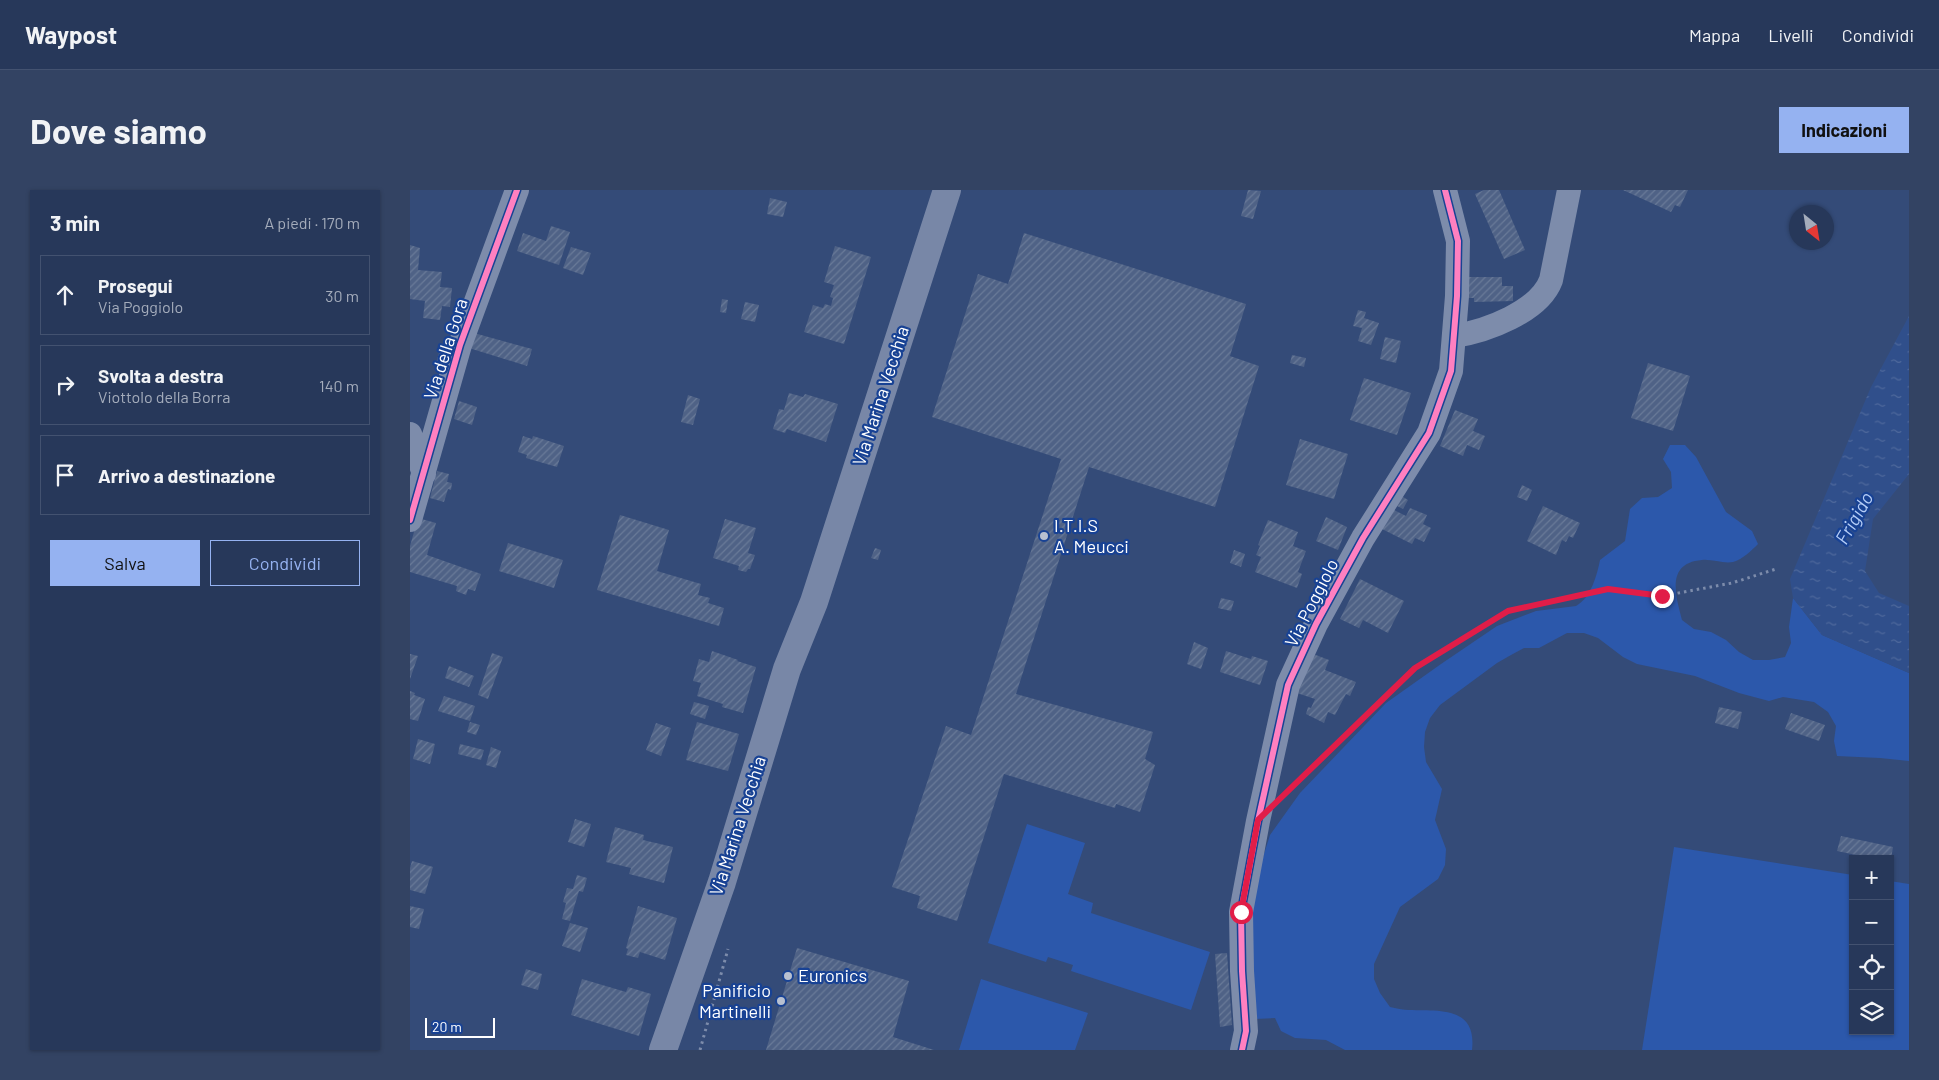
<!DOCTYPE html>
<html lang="it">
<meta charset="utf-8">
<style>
body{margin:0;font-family:Barlow,sans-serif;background:#334363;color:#f1f3f6}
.controls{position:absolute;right:15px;bottom:15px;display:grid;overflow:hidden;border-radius:0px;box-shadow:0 1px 4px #0004}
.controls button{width:45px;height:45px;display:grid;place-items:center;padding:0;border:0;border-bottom:1px solid #435270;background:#27385a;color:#f1f3f6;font:25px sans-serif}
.compass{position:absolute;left:1379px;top:15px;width:45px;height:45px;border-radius:50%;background:#27385a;box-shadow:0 1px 4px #0004;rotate:150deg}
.scale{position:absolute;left:15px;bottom:12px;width:70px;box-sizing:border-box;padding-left:5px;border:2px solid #fff;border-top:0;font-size:14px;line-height:18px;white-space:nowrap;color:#fff;-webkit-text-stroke:4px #184294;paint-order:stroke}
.stop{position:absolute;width:15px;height:15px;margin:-11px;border:4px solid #e11d48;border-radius:50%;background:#fff}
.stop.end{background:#e11d48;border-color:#fff;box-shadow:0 1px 5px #0008}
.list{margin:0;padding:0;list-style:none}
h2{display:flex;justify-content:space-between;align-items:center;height:65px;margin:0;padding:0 20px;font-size:21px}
h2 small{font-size:16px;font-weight:400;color:#a4acbb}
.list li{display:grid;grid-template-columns:32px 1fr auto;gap:15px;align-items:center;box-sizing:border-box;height:80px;margin:0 10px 10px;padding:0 10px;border:1px solid #435270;border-radius:0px}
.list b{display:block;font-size:19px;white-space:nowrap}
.list p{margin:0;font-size:16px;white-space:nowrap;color:#a4acbb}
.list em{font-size:16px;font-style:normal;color:#a4acbb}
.actions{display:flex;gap:10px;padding:15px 20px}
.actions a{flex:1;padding:11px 0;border:1px solid #95b2f1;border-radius:0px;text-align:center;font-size:18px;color:#95b2f1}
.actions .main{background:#95b2f1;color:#111}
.icon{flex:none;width:28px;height:28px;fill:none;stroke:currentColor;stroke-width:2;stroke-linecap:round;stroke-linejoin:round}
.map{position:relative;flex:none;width:1499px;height:860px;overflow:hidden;border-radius:0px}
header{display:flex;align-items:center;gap:30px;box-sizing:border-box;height:70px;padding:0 25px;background:#27385a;border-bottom:1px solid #435270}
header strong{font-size:24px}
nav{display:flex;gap:28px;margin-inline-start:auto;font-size:18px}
.intro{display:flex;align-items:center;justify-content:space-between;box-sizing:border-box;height:120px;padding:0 30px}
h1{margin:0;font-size:35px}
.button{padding:12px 22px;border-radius:0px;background:#95b2f1;color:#111;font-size:18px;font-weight:700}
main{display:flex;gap:30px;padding:0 30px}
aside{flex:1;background:#27385a;border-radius:0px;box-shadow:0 1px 4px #0004}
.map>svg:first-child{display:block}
.grass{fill:#2c58ab}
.water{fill:url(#water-ripples)}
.building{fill:url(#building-hatch)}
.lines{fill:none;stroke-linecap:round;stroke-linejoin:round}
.path{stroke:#7d8cab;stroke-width:3;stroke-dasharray:2.5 4;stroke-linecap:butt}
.minor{stroke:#7d8cab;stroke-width:24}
.secondary{stroke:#7887a7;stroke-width:28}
.cycleway-casing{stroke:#184294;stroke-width:9}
.cycleway{stroke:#ff80c0;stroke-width:6}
.route{stroke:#e11d48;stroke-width:6}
.poi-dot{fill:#b8c0d0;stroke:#184294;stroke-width:2}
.labels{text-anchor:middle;stroke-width:4.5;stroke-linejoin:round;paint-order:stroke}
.street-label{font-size:18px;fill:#fff;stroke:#184294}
.poi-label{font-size:18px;fill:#fff;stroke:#184294;text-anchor:start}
.water-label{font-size:19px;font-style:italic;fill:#b5cdf7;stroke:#184294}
</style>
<header>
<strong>Waypost</strong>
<nav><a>Mappa</a><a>Livelli</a><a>Condividi</a></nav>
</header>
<div class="intro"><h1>Dove siamo</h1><a class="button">Indicazioni</a></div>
<main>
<aside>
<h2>3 min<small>A piedi · 170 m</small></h2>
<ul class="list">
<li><svg class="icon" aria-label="ahead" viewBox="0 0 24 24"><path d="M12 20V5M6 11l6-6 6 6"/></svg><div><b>Prosegui</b><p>Via Poggiolo</p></div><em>30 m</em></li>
<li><svg class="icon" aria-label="right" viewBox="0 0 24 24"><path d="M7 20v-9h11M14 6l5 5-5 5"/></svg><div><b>Svolta a destra</b><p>Viottolo della Borra</p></div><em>140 m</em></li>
<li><svg class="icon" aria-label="arrive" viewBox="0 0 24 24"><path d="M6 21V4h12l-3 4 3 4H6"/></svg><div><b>Arrivo a destinazione</b></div></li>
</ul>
<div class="actions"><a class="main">Salva</a><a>Condividi</a></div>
</aside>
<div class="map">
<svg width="1499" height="860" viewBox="0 0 1499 860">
<defs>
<pattern id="water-ripples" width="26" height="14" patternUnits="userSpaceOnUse" patternTransform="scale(1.25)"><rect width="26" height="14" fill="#304f8b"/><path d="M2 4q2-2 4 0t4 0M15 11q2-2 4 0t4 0" fill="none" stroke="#4f699c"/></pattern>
<pattern id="building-hatch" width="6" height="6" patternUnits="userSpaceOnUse" patternTransform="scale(1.25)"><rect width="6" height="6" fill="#4f6286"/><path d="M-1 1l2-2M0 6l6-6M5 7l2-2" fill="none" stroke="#697a98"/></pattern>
</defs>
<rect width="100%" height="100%" fill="#344b78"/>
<path class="grass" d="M1260,255H1275L1286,267L1316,322L1342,341L1348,354C1341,361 1333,369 1323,372C1314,374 1302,369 1292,370C1255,373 1266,406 1272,430L1284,439L1301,442L1316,450L1329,462L1343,470H1359L1375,467L1381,453L1379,437L1383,408L1412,445L1499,483V571L1470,568L1427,566L1424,551L1426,536L1418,522L1404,512L1373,507L1359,511L1329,503L1285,486L1227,474L1213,467L1188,448L1174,443H1157L1129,458H1114L1101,465L1087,473L1030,515L1020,528L1015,542L1014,557L1016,572L1032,599L1025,630L1036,659L1035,675L1028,689L990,717L964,774V789L970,803L980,817C986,818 993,820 999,820C1029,821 1067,816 1062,860H935L916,850L885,848L871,841L865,828L844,829L841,705L860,645L890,603L976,513L1031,474L1087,436L1126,421L1166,416C1181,408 1187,385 1190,370L1215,351L1220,319L1232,308L1248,307L1262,298L1261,282L1253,269Z
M617,634L675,653L658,704L683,713L681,723L800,762L781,820L661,781L663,775L638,767L636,772L578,753Z
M1264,657L1443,685V841H1480V691L1499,694V860H1232Z
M571,789L678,823L665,860H549Z"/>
<path class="water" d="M1499,126V284L1463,329L1455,381L1469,403L1499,416V483L1412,445L1383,408L1380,389L1461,197Z"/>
<path class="building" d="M838,0L851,1L843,29L831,26Z
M1074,0H1089L1115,60L1094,69L1065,4Z
M1213,0H1278L1270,17L1265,15L1261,22Z
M360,8L377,12L373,27L357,24Z
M141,36L160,42L149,75L107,61L113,43L136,51Z
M614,43L836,114L820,166L849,176L805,317L679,277L606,504L743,542L735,569L745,575L730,622L706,614L705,618L594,584L547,731L507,718L510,706L482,697L536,536L561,545L651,269L522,227L568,84L598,94Z
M0,55L10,58L8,80L32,82L30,97L42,98L40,117L32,116L30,130L13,128L15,111L0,109Z
M425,56L461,67L434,154L394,142L403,115L413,118L415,114L421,116L423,108L420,107L424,95L414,92Z
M161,57L181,63L173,85L153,78Z
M1052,87H1092V96H1103V111L1064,112V108H1052Z
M312,109L318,110L316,123L310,122Z
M335,112L349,115L345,132L331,129Z
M948,120L956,122L954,128L969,133L961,155L948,151L952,138L943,136Z
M64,143L122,159L117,176L59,158Z
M975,147L991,151L986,173L970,169Z
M30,160L41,164L37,176L26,173Z
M882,165L896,168L894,177L880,173Z
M1238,173L1280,186L1263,241L1221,228Z
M954,188L1001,203L987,245L940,230Z
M379,203L393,207L395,204L428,214L416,252L377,239L375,243L363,239L369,219L374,220Z
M278,205L290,209L283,235L271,232Z
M49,211L67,217L62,235L44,229Z
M1045,220L1068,229L1063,241L1075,246L1069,260L1057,255L1053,266L1030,256Z
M113,246L122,249L123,246L154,256L147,277L116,268L117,265L108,262Z
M890,249L938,264L924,309L876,295Z
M27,281L39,284L37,292L42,293L41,300L38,299L34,312L20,308Z
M1112,295L1122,300L1117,311L1107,307Z
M990,305L998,310L993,319L985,315Z
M1133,316L1170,333L1163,348L1159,346L1156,352L1152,350L1146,365L1117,351Z
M980,318L996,326L1000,318L1017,325L1013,334L1021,338L1014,352L1005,348L1002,354L970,338Z
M210,325L259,340L247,381L291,394L288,405L300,408L298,413L314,418L309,436L187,400Z
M916,327L937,337L928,360L906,351Z
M8,328L26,333L17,365L71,384L65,401L58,399L56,405L46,401L47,396L0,382V356Z
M315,329L346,338L338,363L345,365L340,379H338L336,382L328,380L329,376L303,368Z
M858,330L888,342L883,356L896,361L888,382L892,384L887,398L845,382L851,367L846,365L850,356L848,355Z
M98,353L153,370L144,398L89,381Z
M465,358L471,360L468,370L461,368Z
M824,360L835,364L831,377L820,373Z
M950,389L994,411L978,443L953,430L949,438L930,429Z
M811,408L824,411L821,421L808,418Z
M784,452L798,458L791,479L777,474Z
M302,461L328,470L327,471L346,477L333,523L312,517L313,514L287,506L291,493L283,491L289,469L299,472Z
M816,461L841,469L842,466L858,471L850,495L810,482Z
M898,462L919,470L915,480L946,492L940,506L936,504L925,525L918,522L914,533L896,524L898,517L901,518L905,509L884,502Z
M82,463L93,467L78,509L68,505Z
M0,464L8,466L0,489Z
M39,476L64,486L59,497L35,488Z
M0,501L5,503L4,505L15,509L8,531L0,529Z
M34,506L65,516L60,531L28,521Z
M284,512L299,516L295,529L280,524Z
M1309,517L1332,522L1328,539L1305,533Z
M1381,523L1415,535L1409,551L1375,539Z
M60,532L70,535L66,545L57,542Z
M287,532L329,544L318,581L276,570Z
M246,533L261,538L251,566L236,560Z
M8,549L25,554L20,574L3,569Z
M50,554L74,560L71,570L48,564Z
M81,557L91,561L86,578L76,575Z
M165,629L181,634L174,657L158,652Z
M205,637L234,645L233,650L263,657L254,693L219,684L221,678L196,672Z
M1431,646L1483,657L1481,669H1465L1427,661Z
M2,671L23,677L15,704L0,700V678Z
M167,685L177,688L173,702L169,701L160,731L152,729L156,713L153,712L157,698L163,699Z
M0,716L14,719L9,739L0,737Z
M228,716L267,728L255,770L230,762L228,768L216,765L218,759L216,758Z
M160,733L178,738L170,762L152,756Z
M387,758L499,791L483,847L524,860H356Z
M817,763L822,835L810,837L805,764Z
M116,779L132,784L128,800L111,795Z
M172,789L216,802L218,797L241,804L229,846L161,825Z"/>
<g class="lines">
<path class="path" d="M881,599L1005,478L1098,421L1198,399L1252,406L1322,393L1366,379
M290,860L318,759"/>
<path class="minor" d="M1045,146C1076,141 1129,122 1141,90L1159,0
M0,244L14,284
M0,330L50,155L107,0
M832,860L836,841L832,781L831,722L848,631L878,495L906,434L953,348L1019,243L1041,181L1047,106L1048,51L1035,0"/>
<path class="secondary" d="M253,860L312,692L377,479L404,412L537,0"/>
<g class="cycleway-casing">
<path id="cycleway" d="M0,330L50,155L107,0
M832,860L836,841L832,781L831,722L848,631L878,495L906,434L953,348L1019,243L1041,181L1047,106L1048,51L1035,0"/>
</g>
<use href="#cycleway" class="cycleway"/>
</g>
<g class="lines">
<path class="route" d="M831,722L848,630L1005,478L1098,421L1198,399L1252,406"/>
</g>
<g class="poi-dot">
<circle cx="634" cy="346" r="5"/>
<circle cx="378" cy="786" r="5"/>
<circle cx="371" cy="811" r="5"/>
</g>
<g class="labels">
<g class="street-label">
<text transform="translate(36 159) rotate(-72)" y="6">Via della Gora</text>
<text transform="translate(471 206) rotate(-72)" y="6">Via Marina Vecchia</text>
<text transform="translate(902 413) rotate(-63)" y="6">Via Poggiolo</text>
<text transform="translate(328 636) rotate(-72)" y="6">Via Marina Vecchia</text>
</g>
<g class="poi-label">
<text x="644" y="342">I.T.I.S<tspan x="644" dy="21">A. Meucci</tspan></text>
<text x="388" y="792">Euronics</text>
<text x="361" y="807" text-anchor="end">Panificio<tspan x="361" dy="21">Martinelli</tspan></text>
</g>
<g class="water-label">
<text transform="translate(1444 328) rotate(-60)" y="7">Frigido</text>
</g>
</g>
</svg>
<div class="controls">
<button>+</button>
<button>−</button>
<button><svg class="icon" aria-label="locate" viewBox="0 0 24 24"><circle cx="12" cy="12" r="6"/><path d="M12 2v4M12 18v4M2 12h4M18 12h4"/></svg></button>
<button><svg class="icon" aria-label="layers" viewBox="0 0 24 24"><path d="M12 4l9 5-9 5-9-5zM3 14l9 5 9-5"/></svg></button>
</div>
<svg class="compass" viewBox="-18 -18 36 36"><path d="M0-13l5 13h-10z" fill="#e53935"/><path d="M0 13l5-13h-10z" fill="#a4acbb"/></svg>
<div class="scale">20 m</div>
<div class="stop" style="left:831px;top:722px"></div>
<div class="stop end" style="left:1252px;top:406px"></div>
</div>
</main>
